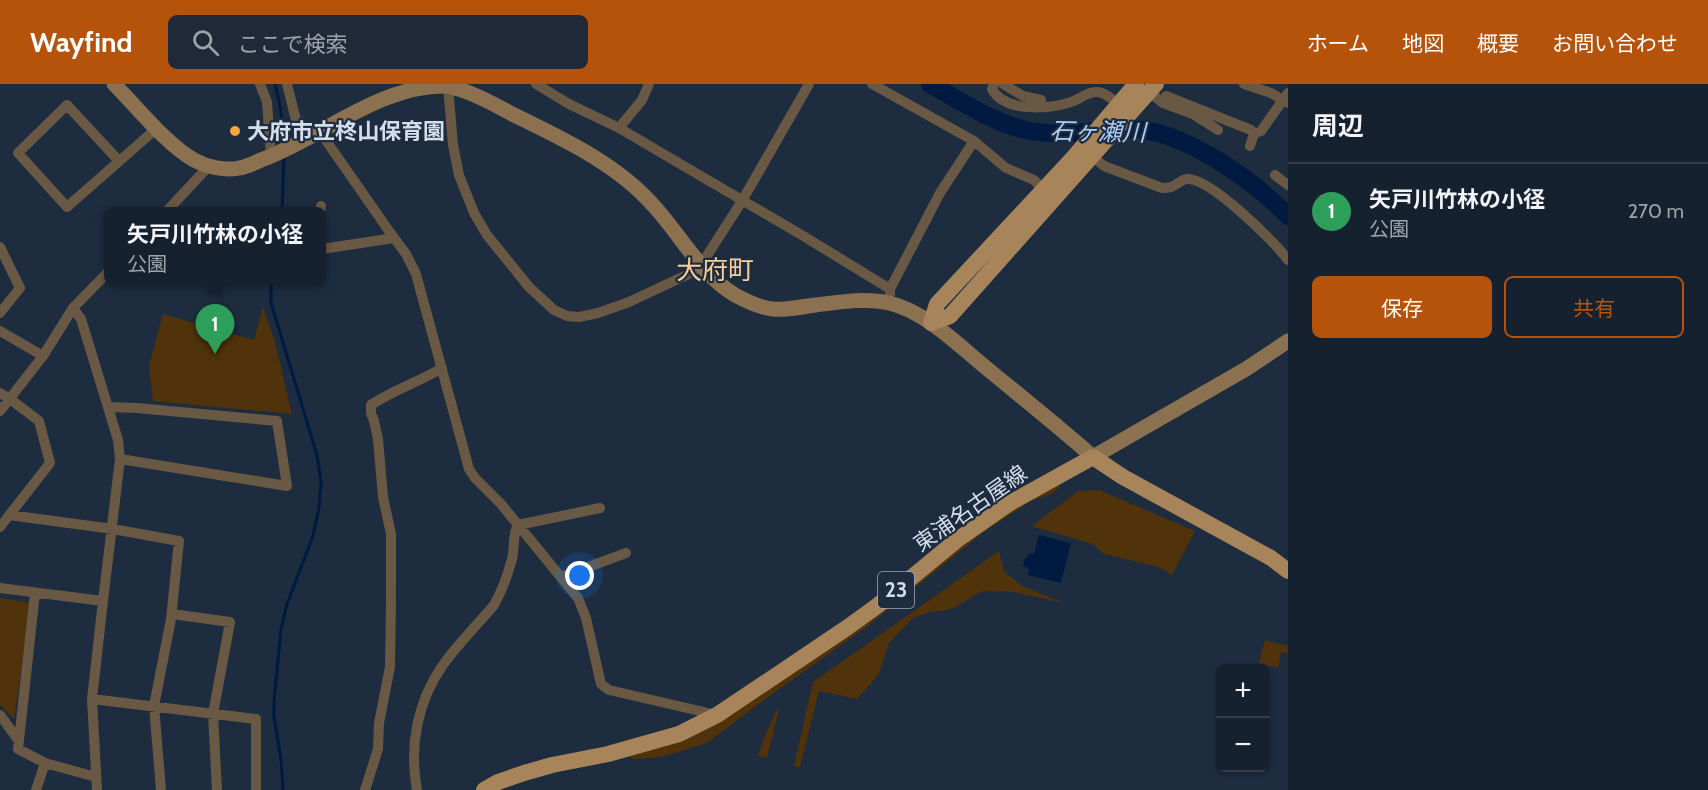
<!DOCTYPE html>
<html lang="ja">
<meta charset="utf-8">
<style>
body{margin:0;font-family:Cabin,"Noto Sans JP",sans-serif;background:#1f2937;color:#f1f3f6}
.controls{position:absolute;right:18px;bottom:18px;display:grid;overflow:hidden;border-radius:9px;box-shadow:0 2px 4px #0004}
.controls button{width:54px;height:54px;display:grid;place-items:center;padding:0;border:0;border-bottom:2px solid #353e4b;background:#16212f;color:#f1f3f6;font:30px sans-serif}
.you{position:absolute;left:580px;top:492px;width:21px;height:21px;margin:-15px;border:4px solid #fff;border-radius:50%;background:#1a73e8;box-shadow:0 0 0 9px #1a73e833}
.badge{display:grid;place-items:center;width:39px;height:39px;border-radius:50%;background:#b45309;color:#fff;font-size:20px;font-weight:700}
.pin{position:absolute;translate:-50% -50px;filter:drop-shadow(0 2px 3px #0008)}
.pin::after{content:'';position:absolute;top:32px;width:21px;height:18px;background:inherit;clip-path:polygon(0 0,100% 0,50% 100%)}
.popup{position:absolute;left:104px;top:123px;width:222px;height:78px;box-sizing:border-box;display:grid;place-content:center;border-radius:9px;background:#16212f;filter:drop-shadow(0 2px 4px #0005);font-size:20px;white-space:nowrap;color:#9ea3aa}
.popup b{font-size:22px;color:#f1f3f6}
.popup::after{content:'';position:absolute;left:50%;top:100%;margin-left:-12px;border:12px solid transparent;border-top-color:#16212f}
.list{margin:0;padding:0;list-style:none}
h2{display:flex;justify-content:space-between;align-items:center;height:78px;margin:0;padding:0 24px;font-size:26px}
h2 small{font-size:20px;font-weight:400;color:#9ea3aa}
.list li{display:grid;grid-template-columns:39px 1fr auto;gap:18px;align-items:center;box-sizing:border-box;height:96px;padding:0 24px;border-top:2px solid #353e4b}
.list b{display:block;font-size:22px;white-space:nowrap}
.list p{margin:0;font-size:20px;white-space:nowrap;color:#9ea3aa}
.list em{font-size:20px;font-style:normal;color:#9ea3aa}
.actions{display:flex;gap:12px;padding:18px 24px}
.actions a{flex:1;padding:14px 0;border:2px solid #b45309;border-radius:9px;text-align:center;font-size:21px;color:#b45309}
.actions .main{background:#b45309;color:#fff}
.icon{flex:none;width:33px;height:33px;fill:none;stroke:currentColor;stroke-width:2;stroke-linecap:round;stroke-linejoin:round}
.map{position:relative;flex:none;width:1288px;height:706px;overflow:hidden}
header{display:flex;align-items:center;gap:36px;box-sizing:border-box;height:84px;padding:0 30px;background:#b45309;color:#fff}
header strong{font-size:28px}
nav{display:flex;gap:33px;margin-inline-start:auto;font-size:21px}
.search{width:420px;height:54px;background:#1f2937;display:flex;align-items:center;gap:15px;box-sizing:border-box;padding:0 21px;border-radius:9px;color:#9ea3aa;font-size:22px}
main{display:flex}
aside{flex:1;background:#16212f}
.map>svg:first-child{display:block}
.green{fill:#50330a}
.water{fill:#001a42}
.lines{fill:none;stroke-linecap:round;stroke-linejoin:round}
.stream{stroke:#001a42;stroke-width:3}
.river{stroke:#001a42;stroke-width:18}
.street{stroke:#695844;stroke-width:10}
.secondary{stroke:#8c7151;stroke-width:15}
.primary{stroke:#a7845a;stroke-width:16}
.poi-dot{fill:#f1a63f;stroke:#1d2c3f;stroke-width:2}
.labels{text-anchor:middle;stroke-width:4.5;stroke-linejoin:round;paint-order:stroke}
.shield{fill:#1d2c3f;stroke:#9ea9b7;stroke-width:1.5}
.shield-label{font-size:21px;font-weight:bold;fill:#d5deeb}
.poi-label{font-size:22px;font-weight:bold;fill:#d5deeb;stroke:#1d2c3f;text-anchor:start}
.street-label{font-size:22px;fill:#d5deeb;stroke:#1d2c3f}
.water-label{font-size:24px;font-style:italic;fill:#aecef8;stroke:#1d2c3f}
.quarter-label{font-size:26px;fill:#f8cd9c;stroke:#1d2c3f}
</style>
<header>
<strong>Wayfind</strong>
<div class="search"><svg class="icon" aria-label="search" viewBox="0 0 24 24"><circle cx="10" cy="10" r="6"/><path d="M15 15l6 6"/></svg>ここで検索</div>
<nav><a>ホーム</a><a>地図</a><a>概要</a><a>お問い合わせ</a></nav>
</header>
<main>
<div class="map">
<svg width="1288" height="706" viewBox="0 0 1288 706">
<rect width="100%" height="100%" fill="#1d2c3f"/>
<path class="green" d="M263,223L275,258L292,330L153,317L149,282L163,230L254,256Z
M1055,401L1061,402L1053,409L1031,417L985,447L865,544L760,619L707,659L661,673L633,675L626,670L678,656L980,445Z
M1099,406L1195,447L1172,491L1159,483L1104,470L1093,460L1032,442L1078,407Z
M999,467L1004,487L1022,502L1064,519L1013,508L989,507L980,508L956,523L944,527H933L913,534L889,559L879,590L857,615L819,607L800,683L794,682L813,598Z
M0,514L31,519L14,635L0,621Z
M1265,556L1288,562V570L1281,568L1278,584L1259,579Z
M777,625L779,626L767,674L758,672L765,651Z"/>
<path class="water" d="M1039,451L1071,459L1061,499L1028,491L1029,484L1023,482L1025,474H1027L1029,469L1034,470Z"/>
<g class="lines">
<path class="stream" d="M275,0C280,20 284,39 284,60
M282,128L284,72
M271,196V219L317,371L321,398L319,424L313,452L287,520L281,545L274,618V633L281,675L283,706"/>
<path class="river" d="M930,0C961,17 994,40 1030,47C1063,53 1097,45 1130,45C1182,45 1253,96 1288,132"/>
<path class="street" d="M260,0L267,18L271,73
M287,0L301,56
M536,0L569,20L619,44L805,153L890,205
M872,0L974,57L1006,84L1034,96L1043,105
M994,0L992,5C1005,29 1050,25 1071,18C1080,15 1088,7 1098,8C1106,9 1112,15 1118,21
M1003,0L1023,12L1041,16
M1244,0L1271,9L1288,19
M448,2L453,61L459,91L474,129L487,151L529,203L554,226L567,232L579,233L598,229L629,218L693,188L701,181L742,117L809,0
M1149,8L1163,19L1193,30L1218,46
M1166,12L1251,46L1254,50L1250,62
M619,44L642,16L649,0
M318,45L389,147L406,170L416,190L469,385L475,394L501,420L578,514L586,534L601,600L609,606L717,631
M1254,50L1261,47L1288,9
M1092,72L1104,82L1162,104C1165,104 1168,104 1171,103C1177,101 1181,95 1188,95C1211,95 1274,157 1288,176
M119,77L67,21L18,69L67,123L157,44
M1275,91L1288,101
M166,128L208,83
M320,128L321,122
M0,163L20,204L0,229
M322,165L394,154
M890,210V205L940,109L974,57
M73,224L81,235L118,356L120,375L103,517L92,615L97,706
M0,247L43,272
M0,309L10,315L39,337L50,379L0,443
M108,323L137,324L277,337L287,402L120,375
M0,327L43,272L73,224L109,187
M9,431L113,445L179,457L171,535L154,622L161,706
M518,441L600,424
M561,493L626,469
M0,504L103,517
M35,509L18,665L45,679L96,693
M172,530L230,538L213,630L217,706
M92,615L256,635V706
M0,631L19,657
M36,706L45,679
M365,706L378,665L379,639L390,583L391,516V450L383,413L378,355L374,337L371,329V321C393,306 419,298 442,284
M417,706C409,663 417,618 443,581C457,561 478,540 494,521C502,507 508,490 512,475C515,464 512,450 518,441"/>
<path class="secondary" d="M114,0C137,23 166,60 194,76C207,83 225,87 239,84C247,83 254,79 261,76C320,55 380,0 447,2C470,7 492,19 512,30C561,54 616,79 653,121C680,150 701,191 735,211C746,217 760,224 773,225C785,226 797,224 808,222C834,219 863,213 889,219C927,228 960,263 990,287C1024,315 1059,343 1093,373L1246,285L1288,257"/>
<path class="primary" d="M931,239L950,232L1156,0
M931,239L937,220L1073,74L1136,0
M484,706L498,698L524,689L552,681L608,670L679,650L717,631L848,543L877,522L957,456L1010,419L1093,373L1123,393L1271,474L1288,487"/>
</g>
<circle class="poi-dot" cx="235" cy="47" r="6"/>
<g class="labels">
<rect class="shield" x="878" y="488" width="36" height="36" rx="4.5"/>
<g class="shield-label">
<text x="896" y="513">23</text>
</g>
<g class="poi-label">
<text x="247" y="55">大府市立柊山保育園</text>
</g>
<g class="street-label">
<text transform="translate(970 424) rotate(-35)" y="8">東浦名古屋線</text>
</g>
<g class="water-label">
<text transform="translate(1098 48) rotate(1)" y="8">石ヶ瀬川</text>
</g>
<g class="quarter-label">
<text x="715" y="195">大府町</text>
</g>
</g>
</svg>
<div class="controls">
<button>+</button>
<button>−</button>
</div>
<div class="you"></div>
<div class="pin badge" style="left:215px;top:270px;background:#2e9e5b">1</div>
<div class="popup"><b>矢戸川竹林の小径</b>公園</div>
</div>
<aside>
<h2>周辺<small></small></h2>
<ul class="list">
<li><span class="badge" style="background:#2e9e5b">1</span><div><b>矢戸川竹林の小径</b><p>公園</p></div><em>270 m</em></li>
</ul>
<div class="actions"><a class="main">保存</a><a>共有</a></div>
</aside>
</main>
